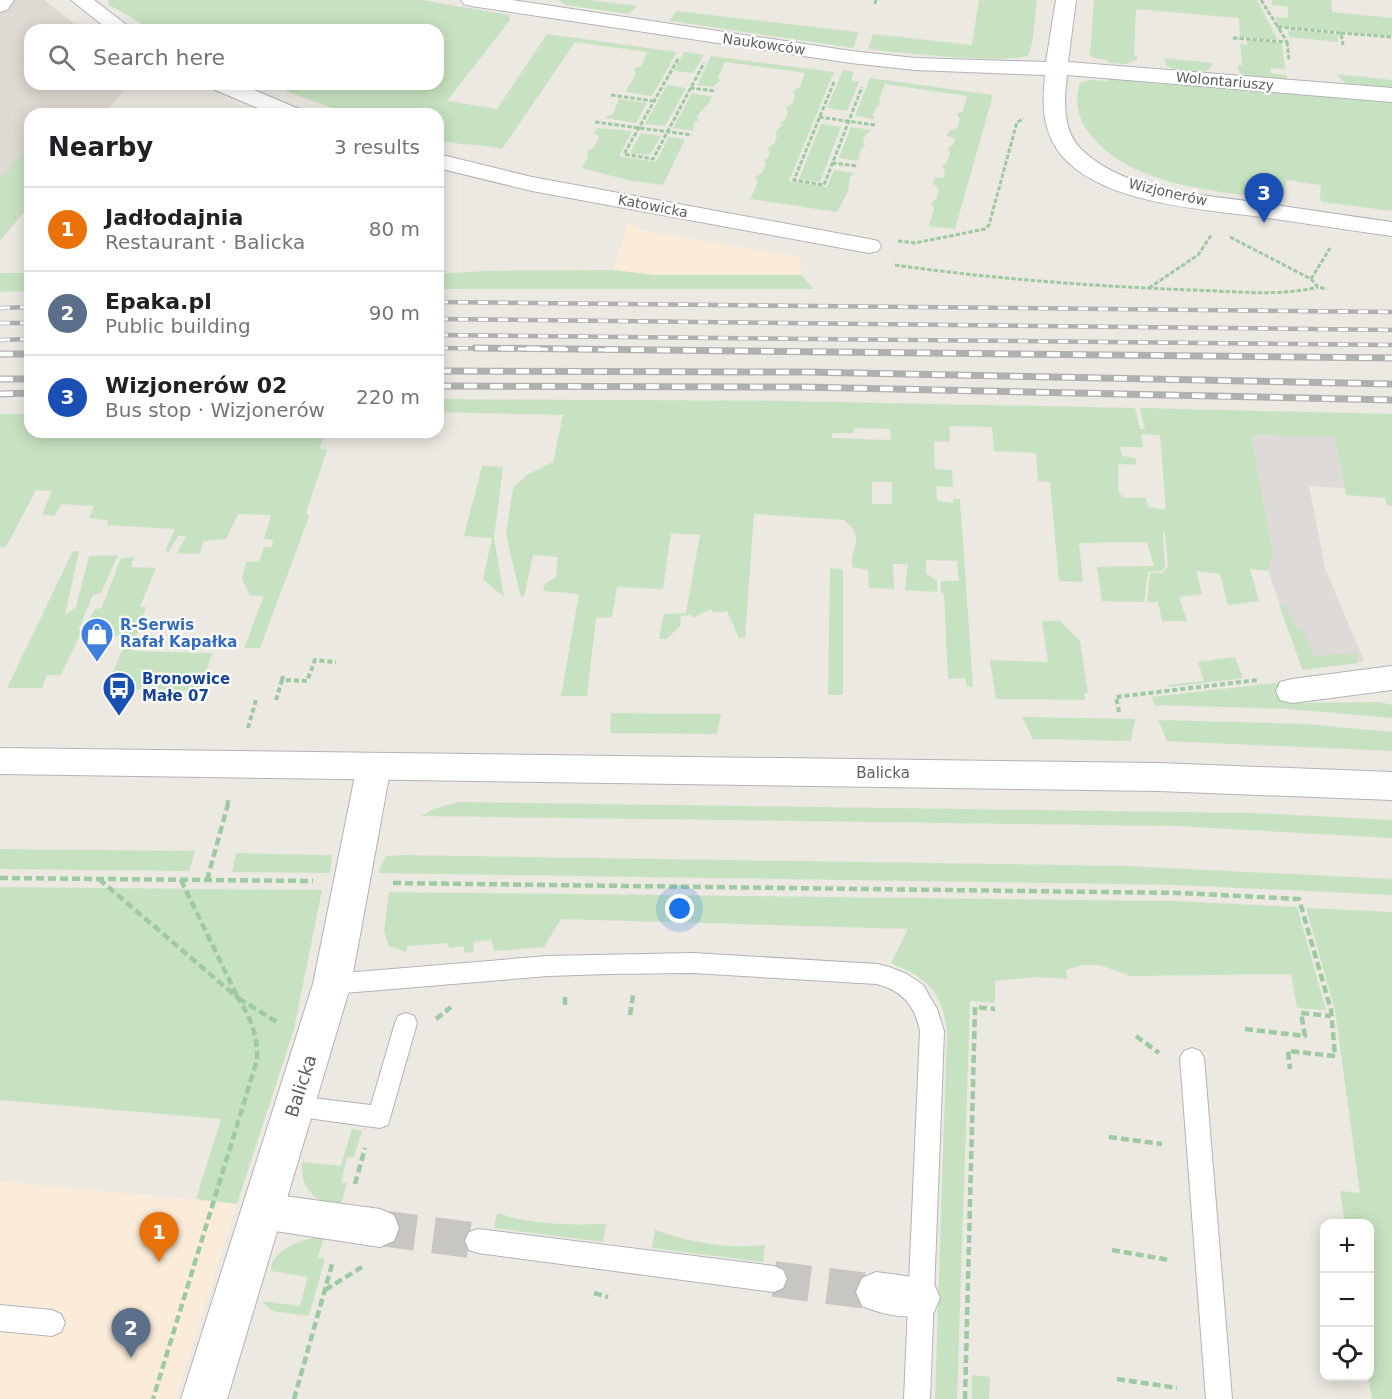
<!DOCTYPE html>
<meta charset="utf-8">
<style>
body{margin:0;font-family:"DejaVu Sans",sans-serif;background:#f6f6f6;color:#202124}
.controls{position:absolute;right:18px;bottom:18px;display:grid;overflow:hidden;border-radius:12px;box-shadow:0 3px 15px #0003}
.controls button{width:54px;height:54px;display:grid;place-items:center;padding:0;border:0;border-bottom:2px solid #e0e0e0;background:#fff;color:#202124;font:30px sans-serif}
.you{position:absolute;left:680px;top:909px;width:21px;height:21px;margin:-15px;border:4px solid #fff;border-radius:50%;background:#1a73e8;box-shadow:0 0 0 9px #1a73e833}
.badge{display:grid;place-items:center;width:39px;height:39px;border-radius:50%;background:#b45309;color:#fff;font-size:20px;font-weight:700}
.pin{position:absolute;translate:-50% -50px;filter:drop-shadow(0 2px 3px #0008)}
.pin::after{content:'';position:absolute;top:32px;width:21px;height:18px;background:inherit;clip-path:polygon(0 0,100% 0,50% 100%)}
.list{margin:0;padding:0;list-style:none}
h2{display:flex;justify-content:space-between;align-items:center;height:78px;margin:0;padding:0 24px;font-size:26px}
h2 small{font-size:20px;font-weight:400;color:#757577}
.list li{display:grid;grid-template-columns:39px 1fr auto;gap:18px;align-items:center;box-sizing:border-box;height:84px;padding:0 24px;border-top:2px solid #e0e0e0}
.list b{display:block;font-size:22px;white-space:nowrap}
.list p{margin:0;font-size:20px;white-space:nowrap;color:#757577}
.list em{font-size:20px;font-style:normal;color:#757577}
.icon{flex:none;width:33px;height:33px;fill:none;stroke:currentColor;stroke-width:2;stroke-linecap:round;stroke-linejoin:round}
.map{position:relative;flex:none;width:1392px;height:1399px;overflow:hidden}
.search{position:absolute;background:#fff;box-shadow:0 3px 15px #0003;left:24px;top:24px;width:420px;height:66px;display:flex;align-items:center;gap:15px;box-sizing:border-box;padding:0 21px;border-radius:18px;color:#757577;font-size:22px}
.panel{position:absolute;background:#fff;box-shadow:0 3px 15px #0003;left:24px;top:108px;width:420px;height:330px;border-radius:18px}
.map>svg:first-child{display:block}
.commercial{fill:#fbecd9}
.industrial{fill:#dedad7}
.education{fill:#dfd9d3}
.green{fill:#c7e2c0;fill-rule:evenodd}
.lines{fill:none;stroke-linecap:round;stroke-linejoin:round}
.pedestrian-tunnel{stroke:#c8c6c2;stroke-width:36;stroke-dasharray:36 18;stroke-linecap:butt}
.service-casing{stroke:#b0b4b7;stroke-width:2}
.pedestrian-casing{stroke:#b0b4b7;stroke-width:2}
.minor-casing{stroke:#b0b4b7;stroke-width:2}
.tertiary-casing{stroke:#b0b4b7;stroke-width:2}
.path-far2{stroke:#9ecaa1;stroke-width:3;stroke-dasharray:4.5 2;stroke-linecap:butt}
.path-far1{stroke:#9ecaa1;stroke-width:4;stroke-dasharray:5 3;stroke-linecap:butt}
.path{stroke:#9ecaa1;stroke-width:4.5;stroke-dasharray:8 4;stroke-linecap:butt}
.service{fill:#fff;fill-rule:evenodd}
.pedestrian{fill:#fff;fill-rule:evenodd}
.minor{fill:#fff;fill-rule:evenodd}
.tertiary{fill:#fff;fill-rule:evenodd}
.rail-far1-casing{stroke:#afb0b0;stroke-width:4.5}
.rail-casing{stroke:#afb0b0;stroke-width:7}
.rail-far1{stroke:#fff;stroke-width:3;stroke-dasharray:10;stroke-linecap:butt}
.rail{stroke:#fff;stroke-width:4.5;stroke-dasharray:13;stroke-linecap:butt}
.labels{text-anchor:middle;stroke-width:4.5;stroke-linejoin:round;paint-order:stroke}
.far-street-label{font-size:14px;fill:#5b5f62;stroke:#fff}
.shop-label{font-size:15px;font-weight:bold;fill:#366cbe;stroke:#fff;text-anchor:start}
.transit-label{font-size:15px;font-weight:bold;fill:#164399;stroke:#fff;text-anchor:start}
.street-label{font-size:15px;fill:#5b5f62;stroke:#fff}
.near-street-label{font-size:18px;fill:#5b5f62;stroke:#fff}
</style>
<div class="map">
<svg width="1392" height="1399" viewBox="0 0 1392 1399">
<rect width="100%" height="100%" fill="#ece8e2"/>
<path class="commercial" d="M628,223L642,230L800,257L801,275H654L613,270Z
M0,1181L237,1204L176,1399H0Z"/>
<path class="industrial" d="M1251,435L1336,437L1344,488L1309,486L1325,568L1364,661L1302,669L1268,571L1273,553Z"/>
<path class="education" d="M0,0H44L82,30H30V84H129L104,114H30V205L0,241Z"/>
<path class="green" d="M110,0H421L509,15L510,20L447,101L497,109L547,34L677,52L652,96L625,92L636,74L634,69L641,66L648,52L575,42L502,149C478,143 462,146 438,140V114H348L268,84H438V30H153L111,6L108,4Z
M558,0H589L637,6L628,14L566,5Z
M979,0H1037L1032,44L1028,55C1011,65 894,52 868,49L873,34L972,45Z
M1094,0H1257L1278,40L1240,37L1239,18L1136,9L1134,55L1137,56V60L1126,64L1109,63L1107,60L1093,58L1090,55Z
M1272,0H1331L1332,12L1392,18V36L1280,26L1275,17L1288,18V7L1272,5Z
M676,11L858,32L854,48L670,21Z
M1288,30L1337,34L1338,42L1289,37Z
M1247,40L1282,43L1285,69L1271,68V73L1287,75V82L1246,77L1240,73L1237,65H1242L1240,44L1247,45Z
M684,52L704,55L693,73L674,71Z
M711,56L834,72L789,181L827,187L834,170L855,173L850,176L848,191L837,212L750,199L758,182L755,177L762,173L766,164L764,159H767L770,153L768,148L774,144L777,137L775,133L783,124L779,123L785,120L788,112L786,107L792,104L795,96L793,91L799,88L805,73L725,62L718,77L720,81L713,87L697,85Z
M1164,58L1213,63L1212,66C1202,78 1179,73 1167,66Z
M843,70L854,72L851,81L859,82L847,111L827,108Z
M1336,74L1392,80V90L1348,85Z
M1108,77L1392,102V211L1323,202L1320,199L1321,185L1286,180L1285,194L1279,200C1215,190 1124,187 1085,127C1077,115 1075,97 1080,83L1089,80L1107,81Z
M870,78L993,95L955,229L929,226L934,208L931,203L936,199L939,189L933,183L935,177L943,178L945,170L942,166L947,162L950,153L947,148L953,145L955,138L947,136L949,131L958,127L960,119L957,114L963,111L967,96L885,84L879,99L881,103L876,107L873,115L875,119L855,116Z
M667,85L686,88L665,126L645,124Z
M692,93L712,97C708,106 701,109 697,117L699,121H695L693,126L694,131L673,128Z
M619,99L647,103L636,123L605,118L613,114Z
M821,124L841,127L820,182L799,179Z
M851,127L872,130L866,134L863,141L865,146L861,149L858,161L839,158Z
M597,128L632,131L619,156L656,162L669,137L685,139L663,185L631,181L582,168L588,157L587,151L593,148L599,139L597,134H593Z
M641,133L661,136L650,155L630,153Z
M30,145V203L0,241V179Z
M613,270L654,275H801L814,289H438V274L486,271Z
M0,273H30V291L0,292Z
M438,399L790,401L1135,408L1140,429H1145L1140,408L1392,414V506L1387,505L1385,498L1346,495L1335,437L1251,435L1273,553L1268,571L1250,569L1259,601L1228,605L1220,574L1196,571L1202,594L1179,597L1187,621H1162L1158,602H1147L1150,573H1162L1168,566L1165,532H1163L1165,567L1161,571L1148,572L1144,602L1102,601L1097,567L1154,566L1147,542L1079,543L1083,582L1059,581L1050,482L1038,481L1036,453L994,451L992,427L949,426L950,442L934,441L935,469L952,470L953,487L936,486L937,501L953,503V499H960L973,687L967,686L965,678L948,679L944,595L941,593V581H959L957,561L926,560V573L937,581V592L905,590L908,564H893L894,589L869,588L868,570L852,567C850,545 867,539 844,520L754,514L745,638H739L727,611L713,613L711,609L692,618V615L681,616L680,626L666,639H659L664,614L686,613L700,535L671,533L663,589L617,587L612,617L596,618L587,696H561L579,594L543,591L545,584L556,577L558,557L533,555L524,597H521L506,535L513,488L527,475L553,462L563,415L438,412ZM854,428L890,429L891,440L832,438V433H854ZM1141,434L1160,435L1166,510L1148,507L1146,498H1124L1119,493L1118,464L1136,465V458L1122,456L1120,447H1143ZM872,482H892V504H872Z
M0,414H30V432H326L319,449L327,450L306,512L309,517L260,648H244L264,596L250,595L242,579L246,562H259L264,547H272L273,540L264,539L271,515L238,514L226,539L204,541L199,554L177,553L186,536H178L169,552L165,551L175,529L107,525L108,520L89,518L94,506L62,504L54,516L42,514L52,491L36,490L6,547H0Z
M482,466L503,467L494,538L504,597L483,579L492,538L464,536Z
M73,551H79L65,615L76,607L89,556L118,555L101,593L93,595L79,628L81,633L61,675H47L42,688H7Z
M134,557L131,567L156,568L140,607H146L132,651L212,653L200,691L106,689L128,636L83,634L94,610L102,607L121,558Z
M830,568L843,569V695H828Z
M1279,605H1285L1297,630H1302L1314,656L1357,653L1358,663L1303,670Z
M1042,621H1060L1080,641L1088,693H1084L1085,700L996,699L990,660L1048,662Z
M1235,657L1243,678L1170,687L1168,685L1204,681L1198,662Z
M1284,682L1294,703L1380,702L1392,705V718L1289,709L1154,705L1152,697Z
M611,713H612L721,714L717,734L610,733Z
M1022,717L1135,719L1131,741L1033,739Z
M1158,720L1305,724L1392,732V751L1167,741Z
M458,802L1253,813L1392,820V838L1176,826L421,816L434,809Z
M0,849L193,851H195L189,871H182L0,869Z
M236,853L320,855H332L330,873L232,872Z
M401,855L1125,866L1392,879V895L1178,885L378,873L386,856Z
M0,887L322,890L294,1029L237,1204L196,1199L221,1119L0,1100Z
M389,892L1174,901L1297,907L1326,1010L1297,1008L1291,974L1131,976L1100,965H1082L1066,970L1067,979L1037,977L995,981V1003L970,1001L957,1399H935L947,1033C943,992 928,978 891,963L908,929L561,919L544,947L494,951L491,940L473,942L474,952L464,953V946L449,948L448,943L407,946L406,952L389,946L384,931Z
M1306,908L1392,912V1399H1372L1368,1377L1370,1224L1345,1223L1340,1191L1360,1193L1335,1010Z
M352,1129L362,1131L354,1157H347L341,1183H347L340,1208C315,1201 300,1189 302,1162L341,1166Z
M497,1213C534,1225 567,1225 606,1224L603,1242L494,1228Z
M655,1230C693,1243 725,1249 765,1245L763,1262L652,1248Z
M324,1237L318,1257L325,1259L309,1316L272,1311L262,1301L300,1306L308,1277L271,1271C270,1250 305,1237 324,1237Z
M972,1375L990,1377L989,1399H972Z"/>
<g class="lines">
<path class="pedestrian-tunnel" d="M380,1228L478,1241
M774,1279L876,1292"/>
<g class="service-casing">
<path id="service" d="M693,953L877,964L889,967L907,974L923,985L937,1009L944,1031L930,1399H904L920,1031C915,1006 903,991 877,984L693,973L607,974L548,976L332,994L324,991L321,984L324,977L332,974L548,956Z
M406,1013L414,1016L417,1023L388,1125L380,1128L286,1115L282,1107L286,1099L294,1096L371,1105L395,1023L398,1016Z
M1192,1048L1200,1051L1204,1058L1232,1399H1206L1180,1058L1184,1051Z
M478,1229L774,1266L783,1270L787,1279L783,1288L774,1292L478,1253L469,1250L465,1241L469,1232Z
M0,1305L52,1310L61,1314L65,1323L61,1332L52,1336L0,1331Z"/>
</g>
<g class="pedestrian-casing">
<path id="pedestrian" d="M0,0H14L7,10L0,12Z
M262,1193L380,1209L394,1215L399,1228L394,1241L380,1247L262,1229L248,1224L243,1211L248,1198Z
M876,1272L920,1278L934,1284L940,1298L934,1312C912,1321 884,1315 862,1306L856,1292L862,1278Z"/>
</g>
<g class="minor-casing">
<path id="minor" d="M71,0H94L133,30H109Z
M461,0H512L851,51L915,58L1046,62L1056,0H1076L1068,62L1392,88V102L1067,75C1064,100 1062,130 1081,149C1126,193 1203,194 1261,203C1305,209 1348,216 1392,222V236C1348,230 1304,223 1261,217C1202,209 1105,204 1063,157C1042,133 1042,105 1045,75L915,70L851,63L471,6L464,4Z
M210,84H240L299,109L302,114H272L213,89Z
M438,154L532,177L869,239L878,241L881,246L878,251L869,253L532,191L438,168Z
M1392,666V690L1292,703L1280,700L1276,691L1280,682L1292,679Z
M374,753L386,757L391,766L351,984L227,1399H181L313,984L357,766L362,757Z"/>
</g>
<g class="tertiary-casing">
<path id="tertiary" d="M0,748L1158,763L1392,772V800L1158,791L0,774Z"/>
</g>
<path class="path-far2" d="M1261,0L1278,27
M875,4L876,0
M1341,33L1392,37
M1233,38L1287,42L1278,27L1341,33L1343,45
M1287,42L1289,60
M678,59L624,154L653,159L704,63
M834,82L794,180L824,185L862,87
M181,84L191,89
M690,88L716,91
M611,95L653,101
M819,117L875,125
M595,122L692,135
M832,163L858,166
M1230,237L1311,279L1318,287L1327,289
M898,241L915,243L985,229L989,225L1017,122L1024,119
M895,265C993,279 1092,286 1191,290C1234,291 1276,297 1318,287
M1311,279L1330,248
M1149,288L1198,255L1212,234"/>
<path class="path-far1" d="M283,676L282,680L307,681L315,660L336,662
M276,700L282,680
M1119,712L1116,697L1258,680
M248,728L256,700
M227,805L229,799"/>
<path class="path" d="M0,878L313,881
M99,879L238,998C251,1018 258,1036 257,1060L153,1399
M181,880L238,998L277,1022
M207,880L228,804
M393,883L1180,893L1299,899L1331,1010L1335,1056L1288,1051L1290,1069
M565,997V1008
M630,1015L633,995
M436,1019L451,1007
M1245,1029L1305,1036L1301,1013L1331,1016
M1136,1036L1159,1053
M1109,1137L1162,1144
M355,1184L365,1148
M1112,1250L1169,1260
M325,1290L362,1267
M594,1293L608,1297
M1117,1379L1177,1388
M294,1399L333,1261
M965,1399L975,1007L995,1009"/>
<use href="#service" class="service"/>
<use href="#pedestrian" class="pedestrian"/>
<use href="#minor" class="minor"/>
<use href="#tertiary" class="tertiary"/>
<g class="rail-far1-casing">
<path id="rail-far1" d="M438,302L1392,312
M0,308L30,307
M438,319L1392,330
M0,323H30
M438,335L1392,345
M0,340L30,339
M438,348L618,350"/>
</g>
<g class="rail-casing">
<path id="rail" d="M475,348L1392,358
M0,354H30
M438,371L806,372L1392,384
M0,379H30
M438,386L802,387L1392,400
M0,394L30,393"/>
</g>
<use href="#rail-far1" class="rail-far1"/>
<use href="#rail" class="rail"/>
</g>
<defs>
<g id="shop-pin" transform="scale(1.725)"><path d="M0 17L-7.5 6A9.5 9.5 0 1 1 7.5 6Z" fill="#3f7fe0" stroke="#fff"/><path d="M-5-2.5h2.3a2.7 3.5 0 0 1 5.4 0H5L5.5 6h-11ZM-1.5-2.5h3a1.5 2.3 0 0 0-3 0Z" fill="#fff"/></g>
<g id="bus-pin" transform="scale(1.725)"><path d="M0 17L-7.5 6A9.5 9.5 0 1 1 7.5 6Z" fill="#1a4fb4" stroke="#fff"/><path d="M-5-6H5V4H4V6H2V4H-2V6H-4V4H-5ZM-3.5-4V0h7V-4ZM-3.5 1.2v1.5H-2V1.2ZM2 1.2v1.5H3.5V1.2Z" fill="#fff"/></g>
</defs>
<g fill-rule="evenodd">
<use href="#shop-pin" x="97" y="634"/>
<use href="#bus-pin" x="119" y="688"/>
</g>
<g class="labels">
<g class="far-street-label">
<text transform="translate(764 44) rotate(8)" y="5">Naukowców</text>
<text transform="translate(1225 81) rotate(5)" y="5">Wolontariuszy</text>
<text transform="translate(1168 192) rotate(13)" y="5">Wizjonerów</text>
<text transform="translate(653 206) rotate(11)" y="5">Katowicka</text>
</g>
<g class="shop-label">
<text x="120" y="630">R-Serwis<tspan x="120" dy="17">Rafał Kapałka</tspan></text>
</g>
<g class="transit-label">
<text x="142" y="684">Bronowice<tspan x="142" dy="17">Małe 07</tspan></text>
</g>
<g class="street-label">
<text x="883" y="778">Balicka</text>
</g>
<g class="near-street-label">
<text transform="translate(301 1086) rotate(-72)" y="6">Balicka</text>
</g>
</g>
</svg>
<div class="controls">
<button>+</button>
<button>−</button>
<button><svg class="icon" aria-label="locate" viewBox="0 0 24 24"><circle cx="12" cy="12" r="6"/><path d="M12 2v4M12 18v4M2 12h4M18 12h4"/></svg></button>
</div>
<div class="you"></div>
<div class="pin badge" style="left:159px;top:1262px;background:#e8710a">1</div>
<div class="pin badge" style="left:131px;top:1358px;background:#5c6f8a">2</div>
<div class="pin badge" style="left:1264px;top:223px;background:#1a4fb4">3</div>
<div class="search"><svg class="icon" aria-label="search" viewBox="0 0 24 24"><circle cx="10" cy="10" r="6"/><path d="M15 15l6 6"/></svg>Search here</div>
<section class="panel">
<h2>Nearby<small>3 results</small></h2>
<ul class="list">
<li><span class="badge" style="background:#e8710a">1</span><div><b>Jadłodajnia</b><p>Restaurant · Balicka</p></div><em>80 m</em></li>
<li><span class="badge" style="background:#5c6f8a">2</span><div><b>Epaka.pl</b><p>Public building</p></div><em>90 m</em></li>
<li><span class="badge" style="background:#1a4fb4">3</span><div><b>Wizjonerów 02</b><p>Bus stop · Wizjonerów</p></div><em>220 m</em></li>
</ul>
</section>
</div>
